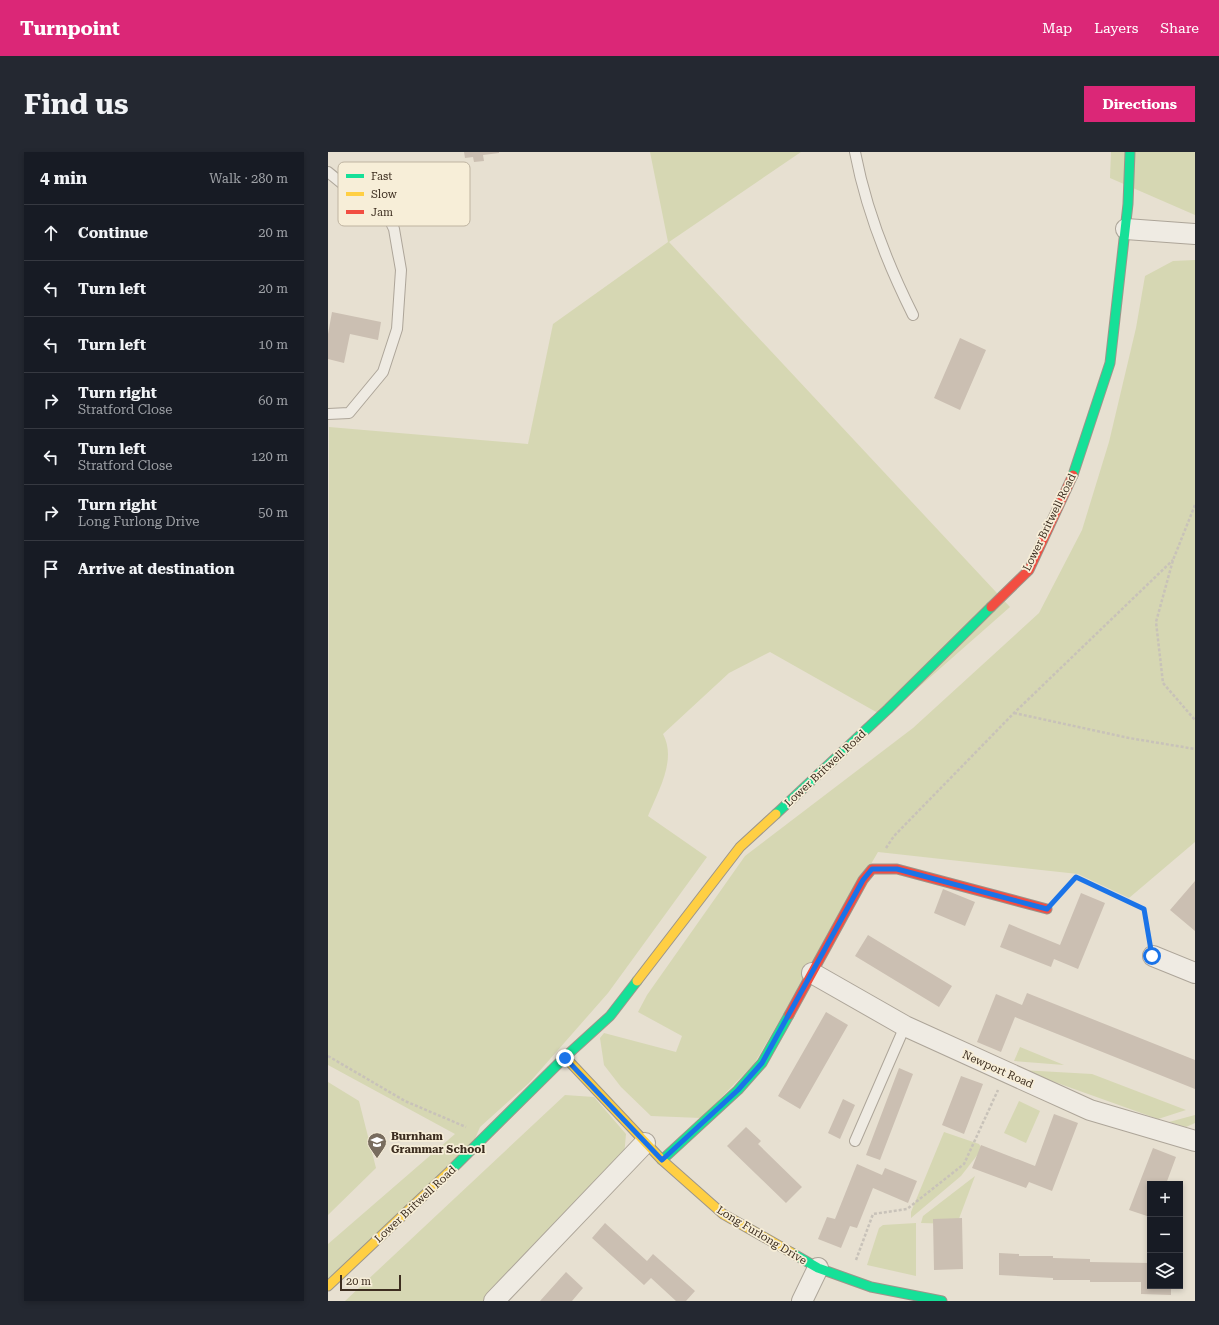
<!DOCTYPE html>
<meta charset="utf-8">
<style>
body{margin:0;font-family:"Roboto Serif",serif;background:#242831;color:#f1f3f6}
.controls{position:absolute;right:12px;bottom:12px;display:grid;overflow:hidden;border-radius:0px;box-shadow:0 2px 6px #0003}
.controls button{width:36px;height:36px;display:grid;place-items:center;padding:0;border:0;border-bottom:1px solid #363941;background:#171b24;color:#f1f3f6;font:20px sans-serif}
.scale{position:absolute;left:12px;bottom:10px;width:61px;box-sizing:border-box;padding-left:4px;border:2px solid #3d2e20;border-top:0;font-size:11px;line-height:14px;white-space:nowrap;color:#3d2e20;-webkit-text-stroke:3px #f7eed8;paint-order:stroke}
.stop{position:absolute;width:12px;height:12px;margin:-9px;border:3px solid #1a73e8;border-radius:50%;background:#fff}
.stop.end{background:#1a73e8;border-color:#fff;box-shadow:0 1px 4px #0008}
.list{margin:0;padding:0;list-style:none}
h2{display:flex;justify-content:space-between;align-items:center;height:52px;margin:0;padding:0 16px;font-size:17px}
h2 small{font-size:13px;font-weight:400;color:#9ea1a6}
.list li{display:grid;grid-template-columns:26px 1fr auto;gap:12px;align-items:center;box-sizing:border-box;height:56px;padding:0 16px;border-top:1px solid #363941}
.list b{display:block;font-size:15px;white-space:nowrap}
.list p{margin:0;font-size:13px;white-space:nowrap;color:#9ea1a6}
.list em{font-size:13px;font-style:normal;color:#9ea1a6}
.icon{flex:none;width:22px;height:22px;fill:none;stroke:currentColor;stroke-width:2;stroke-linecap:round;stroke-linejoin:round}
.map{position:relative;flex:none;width:867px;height:1149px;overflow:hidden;border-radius:0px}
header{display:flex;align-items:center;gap:24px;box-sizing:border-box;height:56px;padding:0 20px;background:#db2777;color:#fff}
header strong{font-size:19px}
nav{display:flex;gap:22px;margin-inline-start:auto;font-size:14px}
.intro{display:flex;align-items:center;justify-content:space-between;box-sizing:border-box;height:96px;padding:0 24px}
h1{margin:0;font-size:28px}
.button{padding:10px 18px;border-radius:0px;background:#db2777;color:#fff;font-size:14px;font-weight:700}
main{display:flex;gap:24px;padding:0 24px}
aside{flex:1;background:#171b24;border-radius:0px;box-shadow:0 2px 6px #0003}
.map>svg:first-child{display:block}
.green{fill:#d6d7b3}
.building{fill:#cbbfb2}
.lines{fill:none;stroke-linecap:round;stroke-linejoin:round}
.lane-casing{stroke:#ada599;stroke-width:12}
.street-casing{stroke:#ada599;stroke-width:22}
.fast-casing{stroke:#9c958a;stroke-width:11}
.slow-casing{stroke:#9c958a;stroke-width:11}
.jam-casing{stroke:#9c958a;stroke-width:11}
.path{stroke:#c8c2b9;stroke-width:2.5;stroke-dasharray:3 2;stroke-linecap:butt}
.lane{stroke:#efebe3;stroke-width:10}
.street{stroke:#efebe3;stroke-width:20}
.fast{stroke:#16e098;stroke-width:9}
.slow{stroke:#ffcf43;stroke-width:9}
.jam{stroke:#f24e42;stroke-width:9}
.route{stroke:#1a73e8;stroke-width:5}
.labels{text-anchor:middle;stroke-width:3.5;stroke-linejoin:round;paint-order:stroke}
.street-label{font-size:11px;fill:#3d2e20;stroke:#f7eed8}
.poi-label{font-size:11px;font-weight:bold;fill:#3d2e20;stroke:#f7eed8;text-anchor:start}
.key{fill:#f7eed8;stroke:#bfb4a1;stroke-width:1}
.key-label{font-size:11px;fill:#3d2e20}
</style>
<header>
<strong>Turnpoint</strong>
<nav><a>Map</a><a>Layers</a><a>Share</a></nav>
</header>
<div class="intro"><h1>Find us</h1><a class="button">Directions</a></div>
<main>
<aside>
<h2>4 min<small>Walk · 280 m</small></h2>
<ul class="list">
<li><svg class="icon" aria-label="ahead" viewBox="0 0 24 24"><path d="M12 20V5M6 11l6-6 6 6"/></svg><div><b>Continue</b></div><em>20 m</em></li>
<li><svg class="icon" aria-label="left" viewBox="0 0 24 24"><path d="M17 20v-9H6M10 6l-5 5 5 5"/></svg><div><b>Turn left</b></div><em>20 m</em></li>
<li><svg class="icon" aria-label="left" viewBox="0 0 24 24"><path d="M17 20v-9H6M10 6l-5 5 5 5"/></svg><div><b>Turn left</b></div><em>10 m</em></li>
<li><svg class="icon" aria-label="right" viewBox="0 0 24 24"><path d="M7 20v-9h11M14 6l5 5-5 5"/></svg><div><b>Turn right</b><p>Stratford Close</p></div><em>60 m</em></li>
<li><svg class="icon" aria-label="left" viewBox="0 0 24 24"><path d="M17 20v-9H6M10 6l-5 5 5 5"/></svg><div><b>Turn left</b><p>Stratford Close</p></div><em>120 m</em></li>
<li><svg class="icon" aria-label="right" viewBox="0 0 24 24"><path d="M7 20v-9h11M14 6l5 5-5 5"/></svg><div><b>Turn right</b><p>Long Furlong Drive</p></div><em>50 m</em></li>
<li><svg class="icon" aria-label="arrive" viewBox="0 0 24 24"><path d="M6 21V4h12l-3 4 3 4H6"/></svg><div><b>Arrive at destination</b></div></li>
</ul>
</aside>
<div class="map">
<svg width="867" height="1149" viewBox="0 0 867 1149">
<rect width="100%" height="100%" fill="#e7e0d1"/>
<path class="green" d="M322,0H473L341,90L682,455L557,565L442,500L401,521L335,582C349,608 330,639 320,664L379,705L280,841L201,931L152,975L144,994L0,1127V1092L127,982L0,913L1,275L200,292L225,172L340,90Z
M783,0H867V63L782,26Z
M867,108V690L801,746L750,722L550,700L426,912L373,966L323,964L293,935L276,913L272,886L276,881L348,900L354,884L310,860L319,843L417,704L585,576L711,461L754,378L781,290L808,176L817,124L845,109Z
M692,895L736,913L686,909Z
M693,918L764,922L858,958L830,967Z
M0,930L31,949L48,1016L0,1063Z
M237,943L266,945L298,982L296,1004L159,1149H17Z
M691,949L712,959L698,991L676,981Z
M867,963V971L858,975L841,970Z
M616,980L651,992L654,997L633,1024L583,1066V1060Z
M647,1024L629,1072L593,1071L595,1064Z
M588,1071V1124L539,1113L551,1076L555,1073Z"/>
<path class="building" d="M136,0H171V1L155,3L156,9L146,10L145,5L137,6Z
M4,160L53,170L50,188L22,182L16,211L0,207V182Z
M632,186L658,198L632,258L606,246Z
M867,729V779L842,758Z
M615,737L647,750L637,774L606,761Z
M753,741L777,751L750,817L726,807L723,815L672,795L681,772L732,793Z
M540,783L624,834L611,855L527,804Z
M699,841L867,908V937L687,865L673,900L649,890L668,842L694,853Z
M498,860L520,873L472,957L450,944Z
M571,916L585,922L552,1008L538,1003Z
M633,924L655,932L636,982L614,973Z
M515,947L527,953L512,987L500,981Z
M726,962L750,971L724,1039L701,1030L698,1036L644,1016L653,993L707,1014Z
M418,975L433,989L430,992L474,1035L458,1051L399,994Z
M825,996L848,1005L838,1032H822V1065L801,1058Z
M529,1012L554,1023L557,1016L589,1029L580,1051L545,1036L529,1076L522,1074L513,1096L490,1087L499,1065L507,1067Z
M634,1066L635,1117L606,1118L605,1067Z
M277,1071L319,1109L325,1102L367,1139L358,1149H348L323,1126L316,1133L264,1086Z
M671,1101L691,1102V1104H725V1106L762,1107V1110L822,1111V1134H843V1143L813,1142V1130H762V1128H725V1126L671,1123Z
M238,1120L255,1136L244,1149H212Z"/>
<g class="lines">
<g class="lane-casing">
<path id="lane" d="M527,0C538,58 559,111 585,163
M0,20L28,43L54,52L66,77L73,118L69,177L55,220L21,261L0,262
M527,989L577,874"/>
</g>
<g class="street-casing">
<path id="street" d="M798,77L867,82
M825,804L867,821
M484,821L577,874L762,958L867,989
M166,1149L317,991
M474,1149L490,1116"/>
</g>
<g class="fast-casing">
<path id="fast" d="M745,323L782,211L800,52L802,0
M448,662L560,557L663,455
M334,1008L410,938L434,911L461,863
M123,1018L237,905L282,864L309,829
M464,1101L490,1116L543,1135L614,1149"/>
</g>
<g class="slow-casing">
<path id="slow" d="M309,829L412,695L448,662
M237,905L334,1008L395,1062L464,1101
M0,1134L123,1018"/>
</g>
<g class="jam-casing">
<path id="jam" d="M663,455L701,418L745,323
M461,863L535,728L544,717H569L719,757"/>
</g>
<path class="path" d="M867,353L845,408L828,470L835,531L867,568
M686,561L801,586L867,597
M558,696L566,684L686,561L845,408
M733,742L748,725L816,757L821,784
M0,904L77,949L138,975
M528,1108L545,1062L579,1057L636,1012L670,938"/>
<use href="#lane" class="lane"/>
<use href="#street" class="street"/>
<use href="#fast" class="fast"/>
<use href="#slow" class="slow"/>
<use href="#jam" class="jam"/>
</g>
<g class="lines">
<path class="route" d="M237,906L334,1008L410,938L434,911L535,728L544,717H569L719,757L748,725L816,757L824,804"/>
</g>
<defs>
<g id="school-pin" transform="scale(1)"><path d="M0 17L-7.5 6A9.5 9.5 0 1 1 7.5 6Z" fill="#786c5e" stroke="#f7eed8"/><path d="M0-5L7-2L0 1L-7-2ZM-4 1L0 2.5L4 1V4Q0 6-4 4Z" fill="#fff"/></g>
</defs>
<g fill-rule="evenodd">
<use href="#school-pin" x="49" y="990"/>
</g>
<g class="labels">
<g class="street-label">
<text transform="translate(721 370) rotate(-64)" y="4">Lower Britwell Road</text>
<text transform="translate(497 616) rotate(-43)" y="4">Lower Britwell Road</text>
<text transform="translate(670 917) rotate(24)" y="4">Newport Road</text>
<text transform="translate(87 1052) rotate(-43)" y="4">Lower Britwell Road</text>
<text transform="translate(434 1083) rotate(31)" y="4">Long Furlong Drive</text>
</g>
<g class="poi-label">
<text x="63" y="988">Burnham<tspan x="63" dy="13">Grammar School</tspan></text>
</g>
</g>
<rect x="10" y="10" width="132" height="64" rx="6" class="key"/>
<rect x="18" y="22" width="18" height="4" fill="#16e098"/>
<rect x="18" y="40" width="18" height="4" fill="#ffcf43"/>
<rect x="18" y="58" width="18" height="4" fill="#f24e42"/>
<g class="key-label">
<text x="43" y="28">Fast</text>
<text x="43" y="46">Slow</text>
<text x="43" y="64">Jam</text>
</g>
</svg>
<div class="controls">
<button>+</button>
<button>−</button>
<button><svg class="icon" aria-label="layers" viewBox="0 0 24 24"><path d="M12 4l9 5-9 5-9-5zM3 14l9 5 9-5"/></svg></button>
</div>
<div class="scale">20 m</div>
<div class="stop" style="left:824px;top:804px"></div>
<div class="stop end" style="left:237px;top:906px"></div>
</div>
</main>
